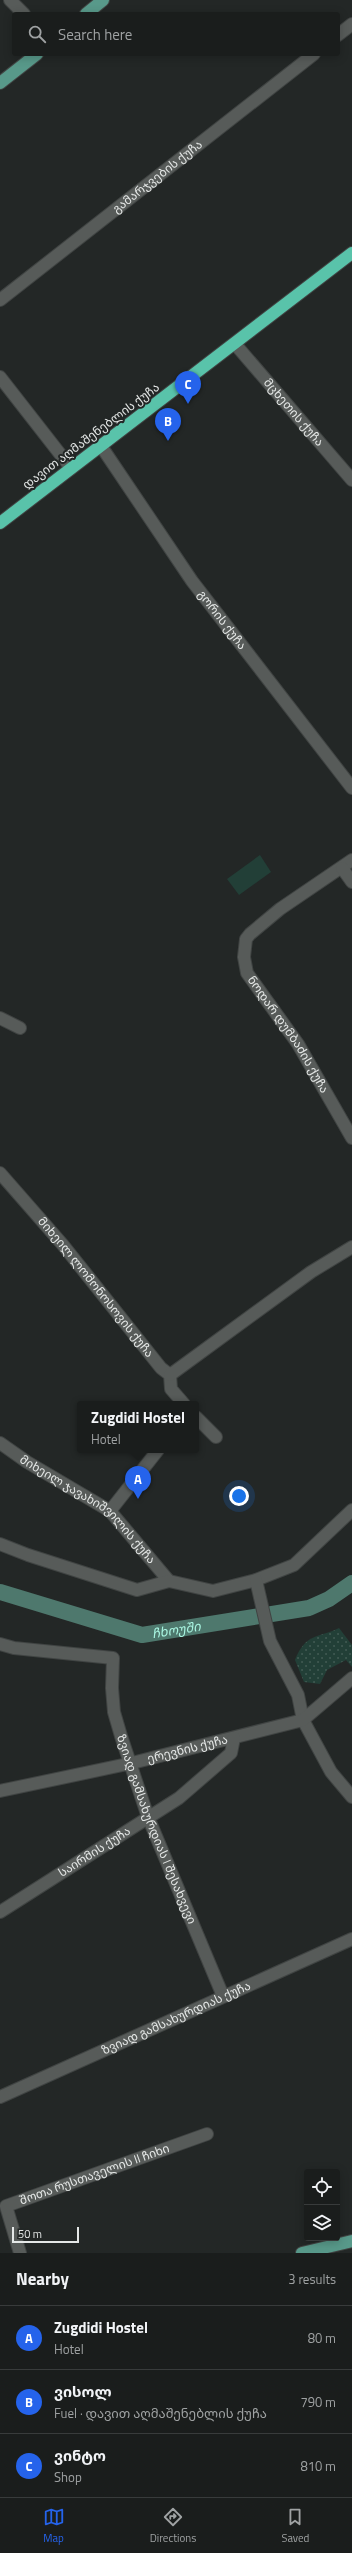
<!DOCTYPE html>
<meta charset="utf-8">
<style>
body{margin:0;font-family:"Titillium Web","Noto Sans Georgian",sans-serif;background:#272a29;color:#f1f3f6}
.controls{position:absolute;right:12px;bottom:12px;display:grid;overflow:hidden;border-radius:4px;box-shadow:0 2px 10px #0003}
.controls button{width:36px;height:36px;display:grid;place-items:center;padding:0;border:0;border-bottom:1px solid #383b3b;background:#1a1d1c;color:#f1f3f6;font:20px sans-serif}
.scale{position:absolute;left:12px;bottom:10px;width:67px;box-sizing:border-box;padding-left:4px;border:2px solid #e5e8e7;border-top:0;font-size:11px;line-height:14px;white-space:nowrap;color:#e5e8e7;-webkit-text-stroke:3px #232726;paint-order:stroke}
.you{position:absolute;left:239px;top:1496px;width:14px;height:14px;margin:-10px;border:3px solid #fff;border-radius:50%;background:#1a73e8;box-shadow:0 0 0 6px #1a73e833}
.badge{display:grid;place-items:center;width:26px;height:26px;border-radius:50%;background:#2563eb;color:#fff;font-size:13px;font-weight:700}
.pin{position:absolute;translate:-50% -33px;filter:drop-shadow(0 1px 2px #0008)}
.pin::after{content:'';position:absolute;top:21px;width:14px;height:12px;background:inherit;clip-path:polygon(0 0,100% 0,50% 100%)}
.popup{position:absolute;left:77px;top:1401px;width:122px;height:52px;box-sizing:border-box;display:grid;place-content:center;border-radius:4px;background:#1a1d1c;filter:drop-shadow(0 1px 3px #0005);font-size:13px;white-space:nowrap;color:#9fa2a3}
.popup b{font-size:15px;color:#f1f3f6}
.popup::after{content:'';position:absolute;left:50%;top:100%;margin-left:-8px;border:8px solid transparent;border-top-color:#1a1d1c}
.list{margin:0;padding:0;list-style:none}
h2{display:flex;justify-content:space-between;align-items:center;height:52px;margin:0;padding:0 16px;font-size:17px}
h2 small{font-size:13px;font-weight:400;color:#9fa2a3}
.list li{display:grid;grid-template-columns:26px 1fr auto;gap:12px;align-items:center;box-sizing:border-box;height:64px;padding:0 16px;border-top:1px solid #383b3b}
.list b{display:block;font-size:15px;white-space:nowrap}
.list p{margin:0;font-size:13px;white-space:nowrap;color:#9fa2a3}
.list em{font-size:13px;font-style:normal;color:#9fa2a3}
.icon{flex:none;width:22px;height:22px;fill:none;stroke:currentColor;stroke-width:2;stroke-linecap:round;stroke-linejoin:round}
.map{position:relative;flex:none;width:352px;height:2253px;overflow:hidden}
.search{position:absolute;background:#1a1d1c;box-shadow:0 2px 10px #0003;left:12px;right:12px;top:12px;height:44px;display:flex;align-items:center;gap:10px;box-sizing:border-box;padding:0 14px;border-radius:4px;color:#9fa2a3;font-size:15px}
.sheet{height:244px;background:#1a1d1c}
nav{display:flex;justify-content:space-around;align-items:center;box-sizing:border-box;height:56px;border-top:1px solid #383b3b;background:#1a1d1c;font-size:11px;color:#9fa2a3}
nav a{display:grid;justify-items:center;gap:2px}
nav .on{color:#2563eb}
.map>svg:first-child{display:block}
.grass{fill:url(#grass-dots)}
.garden{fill:#223f37}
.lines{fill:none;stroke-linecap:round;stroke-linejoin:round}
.river{stroke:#4e786d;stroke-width:16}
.minor-casing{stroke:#404443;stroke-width:14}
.major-casing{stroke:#404443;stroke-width:14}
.highway-casing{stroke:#404443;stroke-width:14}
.minor{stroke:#575b59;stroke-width:12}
.major{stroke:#58998a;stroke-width:12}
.highway{stroke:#59c3aa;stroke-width:12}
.labels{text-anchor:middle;stroke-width:4;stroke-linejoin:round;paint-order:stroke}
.street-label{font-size:12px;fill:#e5e8e7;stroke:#232726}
.water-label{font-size:13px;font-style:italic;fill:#a9f5e1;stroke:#232726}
</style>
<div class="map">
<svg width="352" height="2253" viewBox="0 0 352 2253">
<defs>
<pattern id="grass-dots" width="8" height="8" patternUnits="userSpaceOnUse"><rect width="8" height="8" fill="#223f37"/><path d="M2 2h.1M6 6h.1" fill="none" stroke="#425b54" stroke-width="1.8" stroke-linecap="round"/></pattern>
</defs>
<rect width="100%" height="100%" fill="#232726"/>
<path class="grass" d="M339,1628L352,1645V1667L346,1660L327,1670L320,1684L304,1682L295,1660C306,1633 316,1639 339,1628Z"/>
<path class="garden" d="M260,855L271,872L239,895L227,879Z"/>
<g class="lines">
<path class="river" id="s1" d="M0,1592L142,1635L309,1608L329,1599L352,1583"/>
<g class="minor-casing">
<g id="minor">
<path d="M10,0L24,14"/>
<path d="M338,35L352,24"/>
<path id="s2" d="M0,300L314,54"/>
<path id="s3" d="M235,344L352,480"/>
<path d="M0,377L71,468"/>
<path id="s4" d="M101,446L192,581L352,788"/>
<path id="s5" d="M352,860L280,909L250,934L246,939L244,957L247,973L298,1044L352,1138"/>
<path d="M342,868L352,882"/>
<path d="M0,1018L20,1028"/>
<path id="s6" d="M0,1173L63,1245L161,1368L170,1375L171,1389L184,1404"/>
<path d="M170,1375L311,1272L352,1247"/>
<path d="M196,1417L216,1437"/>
<path id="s7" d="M0,1443L27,1462L110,1511L169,1581"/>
<path d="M110,1511L158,1450"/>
<path d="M0,1544L28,1555L137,1590L169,1581L213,1591L256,1580L294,1565L352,1510"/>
<path d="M256,1580L270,1641L298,1695L303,1720L331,1772L352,1797"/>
<path id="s8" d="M0,1644L14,1648L113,1658L112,1688L114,1712L121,1736L148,1817L223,1996"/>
<path id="s9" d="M0,1791L132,1763L303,1720L352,1678"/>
<path id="s10" d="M0,1912L179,1798L231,1753L234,1738"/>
<path id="s11" d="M0,2097L352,1939"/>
<path id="s12" d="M20,2253L6,2206L207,2134"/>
</g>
</g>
<g class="major-casing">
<path id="major" d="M86,14L103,0
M0,83L37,54
M302,2253L352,2241"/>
</g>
<g class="highway-casing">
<path id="highway" d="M0,523L352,253"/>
</g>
<use href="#minor" class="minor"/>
<use href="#major" class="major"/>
<use href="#highway" class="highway"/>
</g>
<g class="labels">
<g class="street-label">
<text dy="4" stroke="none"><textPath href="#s2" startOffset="200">გამარჯვების ქუჩა</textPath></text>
<text dy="4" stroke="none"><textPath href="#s3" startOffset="90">მცხეთის ქუჩა</textPath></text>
<text transform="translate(91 436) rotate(-37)" y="4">დავით აღმაშენებლის ქუჩა</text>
<text dy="4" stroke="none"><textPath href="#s4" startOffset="212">გორის ქუჩა</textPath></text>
<text dy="4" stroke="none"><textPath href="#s5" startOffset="241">ნოდარ დუმბაძის ქუჩა</textPath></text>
<text dy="4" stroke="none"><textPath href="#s6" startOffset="149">მიხეილ ლომონოსოვის ქუჩა</textPath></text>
<text dy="4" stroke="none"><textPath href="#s7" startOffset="111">მიხეილ ჯავახიშვილის ქუჩა</textPath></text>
<text dy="4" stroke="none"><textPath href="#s9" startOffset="192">ერევნის ქუჩა</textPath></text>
<text dy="4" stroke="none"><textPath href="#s8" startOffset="293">ზვიად გამსახურდიას I შესახვევი</textPath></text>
<text dy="4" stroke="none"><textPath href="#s10" startOffset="112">საირმის ქუჩა</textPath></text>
<text dy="4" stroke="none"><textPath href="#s11" startOffset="193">ზვიად გამსახურდიას ქუჩა</textPath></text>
<text dy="4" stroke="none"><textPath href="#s12" startOffset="143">შოთა რუსთაველის II ჩიხი</textPath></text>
</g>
<g class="water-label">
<text dy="5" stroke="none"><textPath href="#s1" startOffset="183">ჩხოუში</textPath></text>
</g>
</g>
</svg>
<div class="controls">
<button><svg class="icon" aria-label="locate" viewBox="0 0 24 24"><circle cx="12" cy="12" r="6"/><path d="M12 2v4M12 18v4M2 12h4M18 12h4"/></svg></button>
<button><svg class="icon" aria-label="layers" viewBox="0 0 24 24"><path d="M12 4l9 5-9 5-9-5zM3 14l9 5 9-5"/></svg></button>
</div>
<div class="scale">50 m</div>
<div class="you"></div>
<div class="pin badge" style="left:138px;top:1499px">A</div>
<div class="popup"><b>Zugdidi Hostel</b>Hotel</div>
<div class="pin badge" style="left:168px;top:441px">B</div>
<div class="pin badge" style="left:188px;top:404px">C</div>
<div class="search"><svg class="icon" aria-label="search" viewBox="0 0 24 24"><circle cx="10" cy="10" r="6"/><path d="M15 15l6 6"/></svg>Search here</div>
</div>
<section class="sheet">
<h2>Nearby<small>3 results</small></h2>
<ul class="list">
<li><span class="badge">A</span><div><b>Zugdidi Hostel</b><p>Hotel</p></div><em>80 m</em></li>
<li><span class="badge">B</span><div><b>ვისოლ</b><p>Fuel · დავით აღმაშენებლის ქუჩა</p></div><em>790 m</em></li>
<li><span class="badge">C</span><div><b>ვინტო</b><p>Shop</p></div><em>810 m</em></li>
</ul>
</section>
<nav>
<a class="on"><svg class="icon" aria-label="map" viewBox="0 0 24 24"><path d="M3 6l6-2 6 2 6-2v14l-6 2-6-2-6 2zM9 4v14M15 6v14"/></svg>Map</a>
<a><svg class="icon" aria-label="directions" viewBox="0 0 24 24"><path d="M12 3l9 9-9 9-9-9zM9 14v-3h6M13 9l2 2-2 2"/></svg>Directions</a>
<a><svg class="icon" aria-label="saved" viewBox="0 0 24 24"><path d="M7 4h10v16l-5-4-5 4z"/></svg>Saved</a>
</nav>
